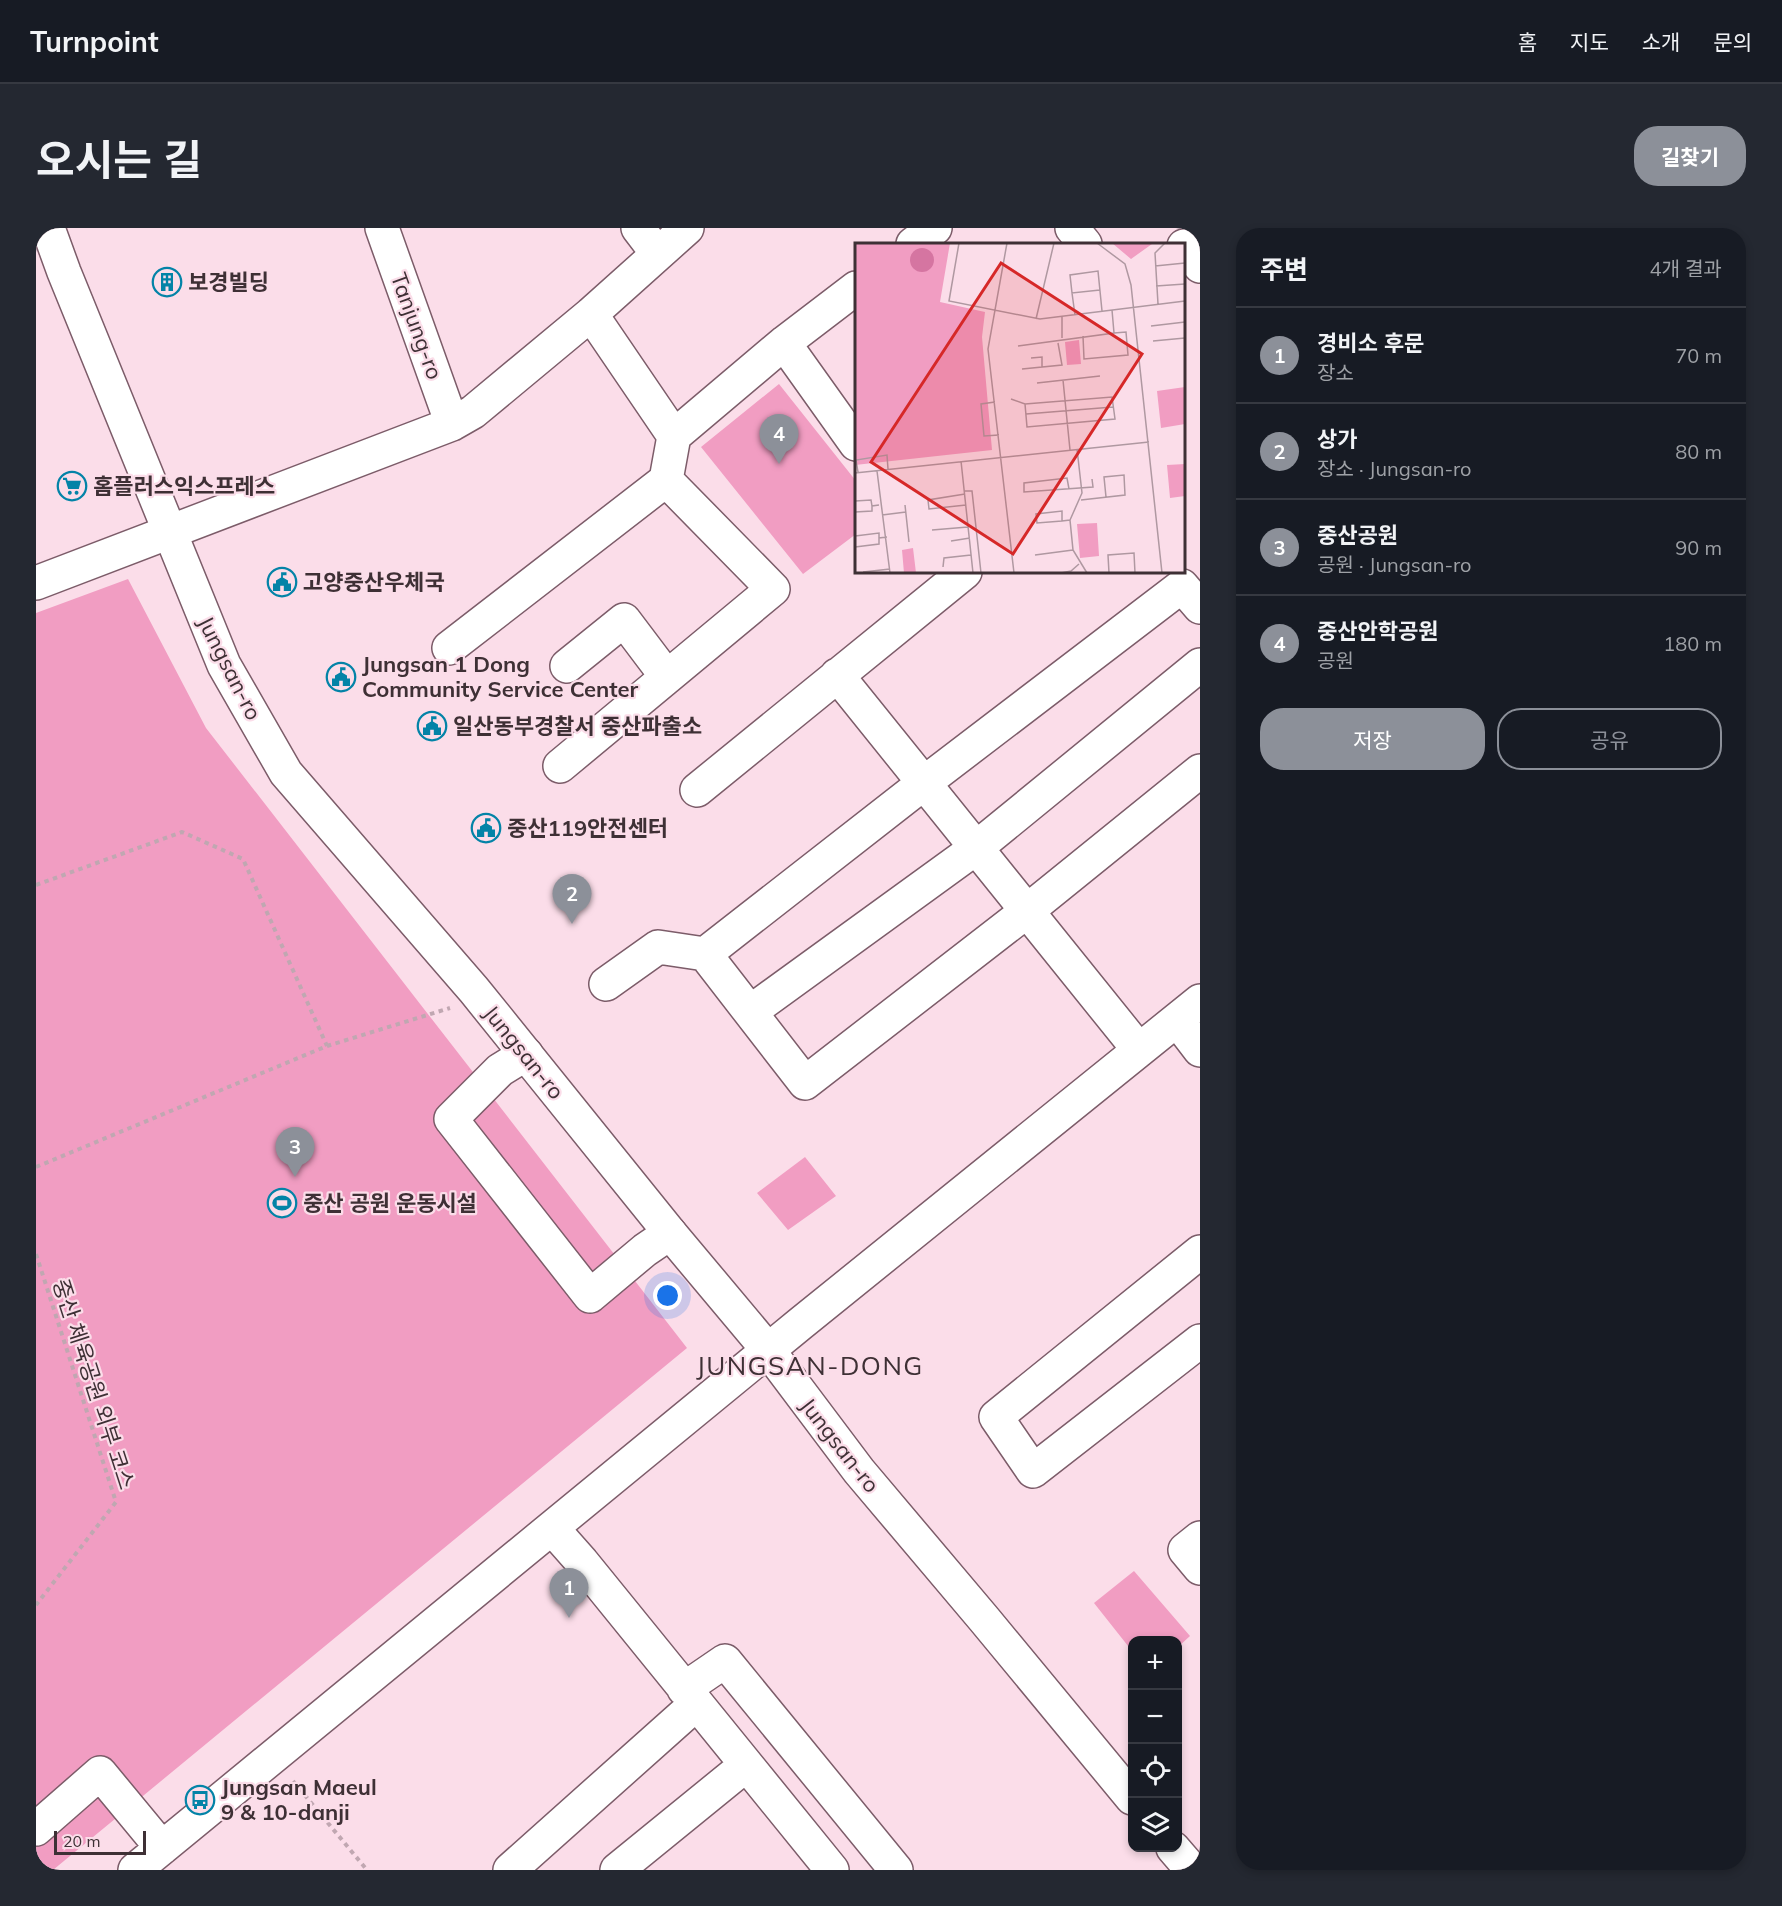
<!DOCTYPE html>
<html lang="ko">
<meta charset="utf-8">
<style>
body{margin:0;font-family:Mulish,"Noto Sans KR",sans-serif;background:#242831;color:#f1f3f6}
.controls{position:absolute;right:18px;bottom:18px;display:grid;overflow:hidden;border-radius:12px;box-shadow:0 3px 9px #0003}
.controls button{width:54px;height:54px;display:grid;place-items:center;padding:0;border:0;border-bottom:2px solid #363941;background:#171b24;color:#f1f3f6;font:30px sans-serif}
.scale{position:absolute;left:18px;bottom:15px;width:92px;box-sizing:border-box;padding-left:6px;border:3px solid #3e3035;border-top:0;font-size:16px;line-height:21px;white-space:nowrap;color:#3e3035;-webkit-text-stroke:4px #fbdde9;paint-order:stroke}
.you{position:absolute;left:632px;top:1068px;width:21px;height:21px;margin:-15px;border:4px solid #fff;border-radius:50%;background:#1a73e8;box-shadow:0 0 0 9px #1a73e833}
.badge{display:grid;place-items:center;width:39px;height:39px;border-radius:50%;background:#8c9099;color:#fff;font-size:20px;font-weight:700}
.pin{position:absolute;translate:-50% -50px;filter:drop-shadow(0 2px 3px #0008)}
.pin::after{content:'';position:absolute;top:32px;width:21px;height:18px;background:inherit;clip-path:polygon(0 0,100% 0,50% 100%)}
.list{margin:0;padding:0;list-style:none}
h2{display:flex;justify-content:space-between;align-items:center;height:78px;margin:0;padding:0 24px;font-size:26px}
h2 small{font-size:20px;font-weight:400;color:#9ea1a6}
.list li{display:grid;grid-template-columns:39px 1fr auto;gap:18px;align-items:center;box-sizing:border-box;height:96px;padding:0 24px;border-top:2px solid #363941}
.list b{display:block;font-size:22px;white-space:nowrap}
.list p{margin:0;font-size:20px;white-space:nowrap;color:#9ea1a6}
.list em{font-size:20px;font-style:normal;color:#9ea1a6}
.actions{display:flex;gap:12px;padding:18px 24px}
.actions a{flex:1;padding:14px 0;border:2px solid #8c9099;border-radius:24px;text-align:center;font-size:21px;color:#8c9099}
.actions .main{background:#8c9099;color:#fff}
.icon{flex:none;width:33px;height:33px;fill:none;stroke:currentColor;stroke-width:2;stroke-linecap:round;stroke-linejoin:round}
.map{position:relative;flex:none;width:1164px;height:1642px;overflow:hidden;border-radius:24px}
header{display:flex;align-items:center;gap:36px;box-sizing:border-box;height:84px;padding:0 30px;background:#171b24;border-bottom:2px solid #363941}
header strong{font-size:28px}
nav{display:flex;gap:33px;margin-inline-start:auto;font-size:21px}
.intro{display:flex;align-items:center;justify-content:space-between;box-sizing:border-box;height:144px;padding:0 36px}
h1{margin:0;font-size:42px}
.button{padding:15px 27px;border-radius:24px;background:#8c9099;color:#fff;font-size:21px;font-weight:700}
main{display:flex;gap:36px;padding:0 36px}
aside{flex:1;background:#171b24;border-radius:24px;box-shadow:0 3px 9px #0003}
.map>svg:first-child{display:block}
.green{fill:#f19dc2}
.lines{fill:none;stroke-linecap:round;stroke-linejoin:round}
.minor-casing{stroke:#7c5c69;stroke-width:36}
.major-casing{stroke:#7c5c69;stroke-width:36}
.path{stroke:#c0a7b1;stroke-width:4;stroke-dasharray:4.5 4.5;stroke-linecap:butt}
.minor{stroke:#fff;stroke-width:33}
.major{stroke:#fff;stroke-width:33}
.labels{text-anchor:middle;stroke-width:4.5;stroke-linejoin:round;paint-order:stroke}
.poi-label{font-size:22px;font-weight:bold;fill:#3e3035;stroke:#fbdde9;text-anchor:start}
.street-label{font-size:22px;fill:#3e3035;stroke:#fbdde9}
.quarter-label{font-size:26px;letter-spacing:1.5px;fill:#3e3035;stroke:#fbdde9}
.inset-road{fill:none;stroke:#af98a1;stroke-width:1.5}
.view{fill:#d62828;fill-opacity:0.15;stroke:#d62828;stroke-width:3}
.inset-edge{fill:none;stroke:#3e3035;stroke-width:3}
</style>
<header>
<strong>Turnpoint</strong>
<nav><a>홈</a><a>지도</a><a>소개</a><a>문의</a></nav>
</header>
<div class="intro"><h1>오시는 길</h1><a class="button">길찾기</a></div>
<main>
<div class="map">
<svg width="1164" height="1642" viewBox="0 0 1164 1642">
<rect width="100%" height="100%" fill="#fbdde9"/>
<path class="green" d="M743,156L820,253V306L767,346L665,219Z
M92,351L170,500L651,1120L17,1642H0V385Z
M769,929L800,968L752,1002L721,965Z
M1098,1343L1154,1408L1142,1419V1412H1096V1423L1058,1375Z"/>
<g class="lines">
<g class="minor-casing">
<path id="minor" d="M346,0L416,196
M602,0L621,25
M1036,0L1049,16
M877,16L899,0
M555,86L638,208
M748,115L820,216
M0,355L416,196L437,184L555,86L651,0
M413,420L630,252L638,208L748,115L820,60
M531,438L588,392L631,449
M801,447L1103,822
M524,538L737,361L630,252
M661,562L929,344
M669,726L888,555L1146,358L1164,379
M570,756L622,719L669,726L769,855L991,683L1164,543
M714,784L940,620L1164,437
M1141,792L1164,822
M490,826L464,842L415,891L554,1068L609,1022L634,1005
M1164,1024L960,1189L997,1243L1164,1113
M516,1300L546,1334L796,1642
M1164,1310L1149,1322L1164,1340
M648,1461L689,1433L860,1642
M0,1601L64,1545L126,1620
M99,1642L764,1096L1164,773
M474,1642L660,1476
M581,1642L710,1537"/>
</g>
<g class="major-casing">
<path id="major" d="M12,0L28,44L188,437L250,545L438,762L634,1005L732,1122L823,1243L948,1391L1096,1570
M1148,18L1164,38
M1137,1620L1156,1642"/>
</g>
<path class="path" d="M0,657L146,604L207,631L291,818
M0,939L291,818L414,780
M0,1026L80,1274L0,1377
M257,1553L331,1642"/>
<use href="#minor" class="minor"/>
<use href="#major" class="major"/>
</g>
<defs>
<g id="building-ring" transform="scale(1.5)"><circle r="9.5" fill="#fbdde9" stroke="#0383a7" stroke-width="1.5"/><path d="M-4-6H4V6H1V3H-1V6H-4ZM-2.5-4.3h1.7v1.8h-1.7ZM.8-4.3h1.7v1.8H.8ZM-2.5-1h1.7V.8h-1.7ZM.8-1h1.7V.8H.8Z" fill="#0383a7"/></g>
<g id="supermarket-ring" transform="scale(1.5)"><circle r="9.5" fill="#fbdde9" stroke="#0383a7" stroke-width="1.5"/><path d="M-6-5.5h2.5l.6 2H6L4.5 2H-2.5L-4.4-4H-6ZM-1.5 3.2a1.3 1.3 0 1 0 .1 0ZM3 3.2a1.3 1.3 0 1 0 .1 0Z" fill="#0383a7"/></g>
<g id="civic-ring" transform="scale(1.5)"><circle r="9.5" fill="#fbdde9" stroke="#0383a7" stroke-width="1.5"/><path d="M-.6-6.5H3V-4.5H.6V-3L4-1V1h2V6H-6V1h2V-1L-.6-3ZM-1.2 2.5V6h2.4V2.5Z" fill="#0383a7"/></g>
<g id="stadium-ring" transform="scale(1.5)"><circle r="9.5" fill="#fbdde9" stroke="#0383a7" stroke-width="1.5"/><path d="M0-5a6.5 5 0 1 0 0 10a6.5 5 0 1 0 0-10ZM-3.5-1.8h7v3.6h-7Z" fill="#0383a7"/></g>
<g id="bus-ring" transform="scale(1.5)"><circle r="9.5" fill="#fbdde9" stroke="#0383a7" stroke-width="1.5"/><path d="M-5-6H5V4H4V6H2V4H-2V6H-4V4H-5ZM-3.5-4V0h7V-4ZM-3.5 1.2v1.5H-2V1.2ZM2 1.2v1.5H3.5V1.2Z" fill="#0383a7"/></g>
</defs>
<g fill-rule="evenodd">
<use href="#building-ring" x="131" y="54"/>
<use href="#supermarket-ring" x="36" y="258"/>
<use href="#civic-ring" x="246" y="354"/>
<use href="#civic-ring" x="305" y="449"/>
<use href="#civic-ring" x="396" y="498"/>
<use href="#civic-ring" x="450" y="600"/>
<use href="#stadium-ring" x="246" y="975"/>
<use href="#bus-ring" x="164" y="1572"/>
</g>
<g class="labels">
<g class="poi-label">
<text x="152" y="62">보경빌딩</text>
<text x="57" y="266">홈플러스익스프레스</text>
<text x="267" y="362">고양중산우체국</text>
<text x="326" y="444">Jungsan 1 Dong<tspan x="326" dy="25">Community Service Center</tspan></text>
<text x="417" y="506">일산동부경찰서 중산파출소</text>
<text x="471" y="608">중산119안전센터</text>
<text x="267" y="983">중산 공원 운동시설</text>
<text x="185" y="1567">Jungsan Maeul<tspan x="185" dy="25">9 &amp; 10-danji</tspan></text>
</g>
<g class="street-label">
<text transform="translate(381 98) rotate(70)" y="8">Tanjung-ro</text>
<text transform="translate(194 440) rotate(63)" y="8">Jungsan-ro</text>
<text transform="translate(488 824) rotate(51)" y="8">Jungsan-ro</text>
<text transform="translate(58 1156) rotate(72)" y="8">중산 체육공원 외부 코스</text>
<text transform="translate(804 1217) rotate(52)" y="8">Jungsan-ro</text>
</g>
<g class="quarter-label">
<text x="774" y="1147">JUNGSAN-DONG</text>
</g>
</g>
<g transform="translate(819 15)">
<rect width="330" height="330" fill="#fbdde9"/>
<path d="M0,0H95L85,59L130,69L127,94L137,207L0,222ZM257,0H297V1L276,16ZM224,97L226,121L212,122L210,99ZM330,144V181L306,185L302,148ZM330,221V253L315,255L312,222ZM242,280L244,313L225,315L222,281ZM58,305L61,330H49L47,307Z" fill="#f19dc2"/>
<path d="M55 17a12 12 0 1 1 24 0a12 12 0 1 1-24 0Z" fill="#d575a1"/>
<path class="inset-road" d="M104,0L94,58L185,76L330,58M152,0L133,106L159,330M242,0L270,21L276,42L307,330M300,23L330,20M301,43L330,41M245,47L217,50L215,32L243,28L247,68M217,50L220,72M303,61L300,10L310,0M207,74V95M181,76L199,0M296,83L330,79M228,93L229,116L273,112L271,89L259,90M298,98L330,95M163,103L259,90L257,67M176,115L187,114V124M167,126L207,122L203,100M208,137L215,207M182,140L245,133M156,156L170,161L257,154L260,176L172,184L170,161M140,159L126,161L129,193L144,192M171,171L258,164M222,206L227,250L215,277L218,307L232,330M106,218L118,330M22,228L35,330M3,229L1,217L32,212L33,226M0,230L294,199M214,246L212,235L169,240V249L238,244L237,236M109,248H117L126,330M110,251L73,257L74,266L111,262M226,257L270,252L269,232L249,234L251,254M0,258L16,257L17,263M50,262L54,299M0,269L17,268V263L24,262M27,272L51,269M207,278V268L181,271L182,280L207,278L215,277M77,287L113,284M0,293L24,290V295M96,298L115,295M0,304L24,301V295L32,294M180,312L218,307M88,324L89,315L116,312M8,329L35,326M206,330L216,328L224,321M254,330L253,312L279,310L280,330"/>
<path class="view" d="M146,20L287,111L158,311L16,219Z"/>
<rect width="330" height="330" class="inset-edge"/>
</g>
</svg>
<div class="controls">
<button>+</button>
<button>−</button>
<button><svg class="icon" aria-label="locate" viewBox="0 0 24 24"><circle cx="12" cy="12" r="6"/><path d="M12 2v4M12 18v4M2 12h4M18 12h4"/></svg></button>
<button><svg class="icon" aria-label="layers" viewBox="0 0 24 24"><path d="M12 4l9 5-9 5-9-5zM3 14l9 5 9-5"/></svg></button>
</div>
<div class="scale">20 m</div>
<div class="you"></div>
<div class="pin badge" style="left:533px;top:1390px">1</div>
<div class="pin badge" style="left:536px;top:696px">2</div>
<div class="pin badge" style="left:259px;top:949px">3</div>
<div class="pin badge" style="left:743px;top:236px">4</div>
</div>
<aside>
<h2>주변<small>4개 결과</small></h2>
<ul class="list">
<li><span class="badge">1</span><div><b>경비소 후문</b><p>장소</p></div><em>70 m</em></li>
<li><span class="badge">2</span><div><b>상가</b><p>장소 · Jungsan-ro</p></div><em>80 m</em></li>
<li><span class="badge">3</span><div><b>중산공원</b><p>공원 · Jungsan-ro</p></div><em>90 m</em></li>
<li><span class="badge">4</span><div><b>중산안학공원</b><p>공원</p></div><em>180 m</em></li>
</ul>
<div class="actions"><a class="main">저장</a><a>공유</a></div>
</aside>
</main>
